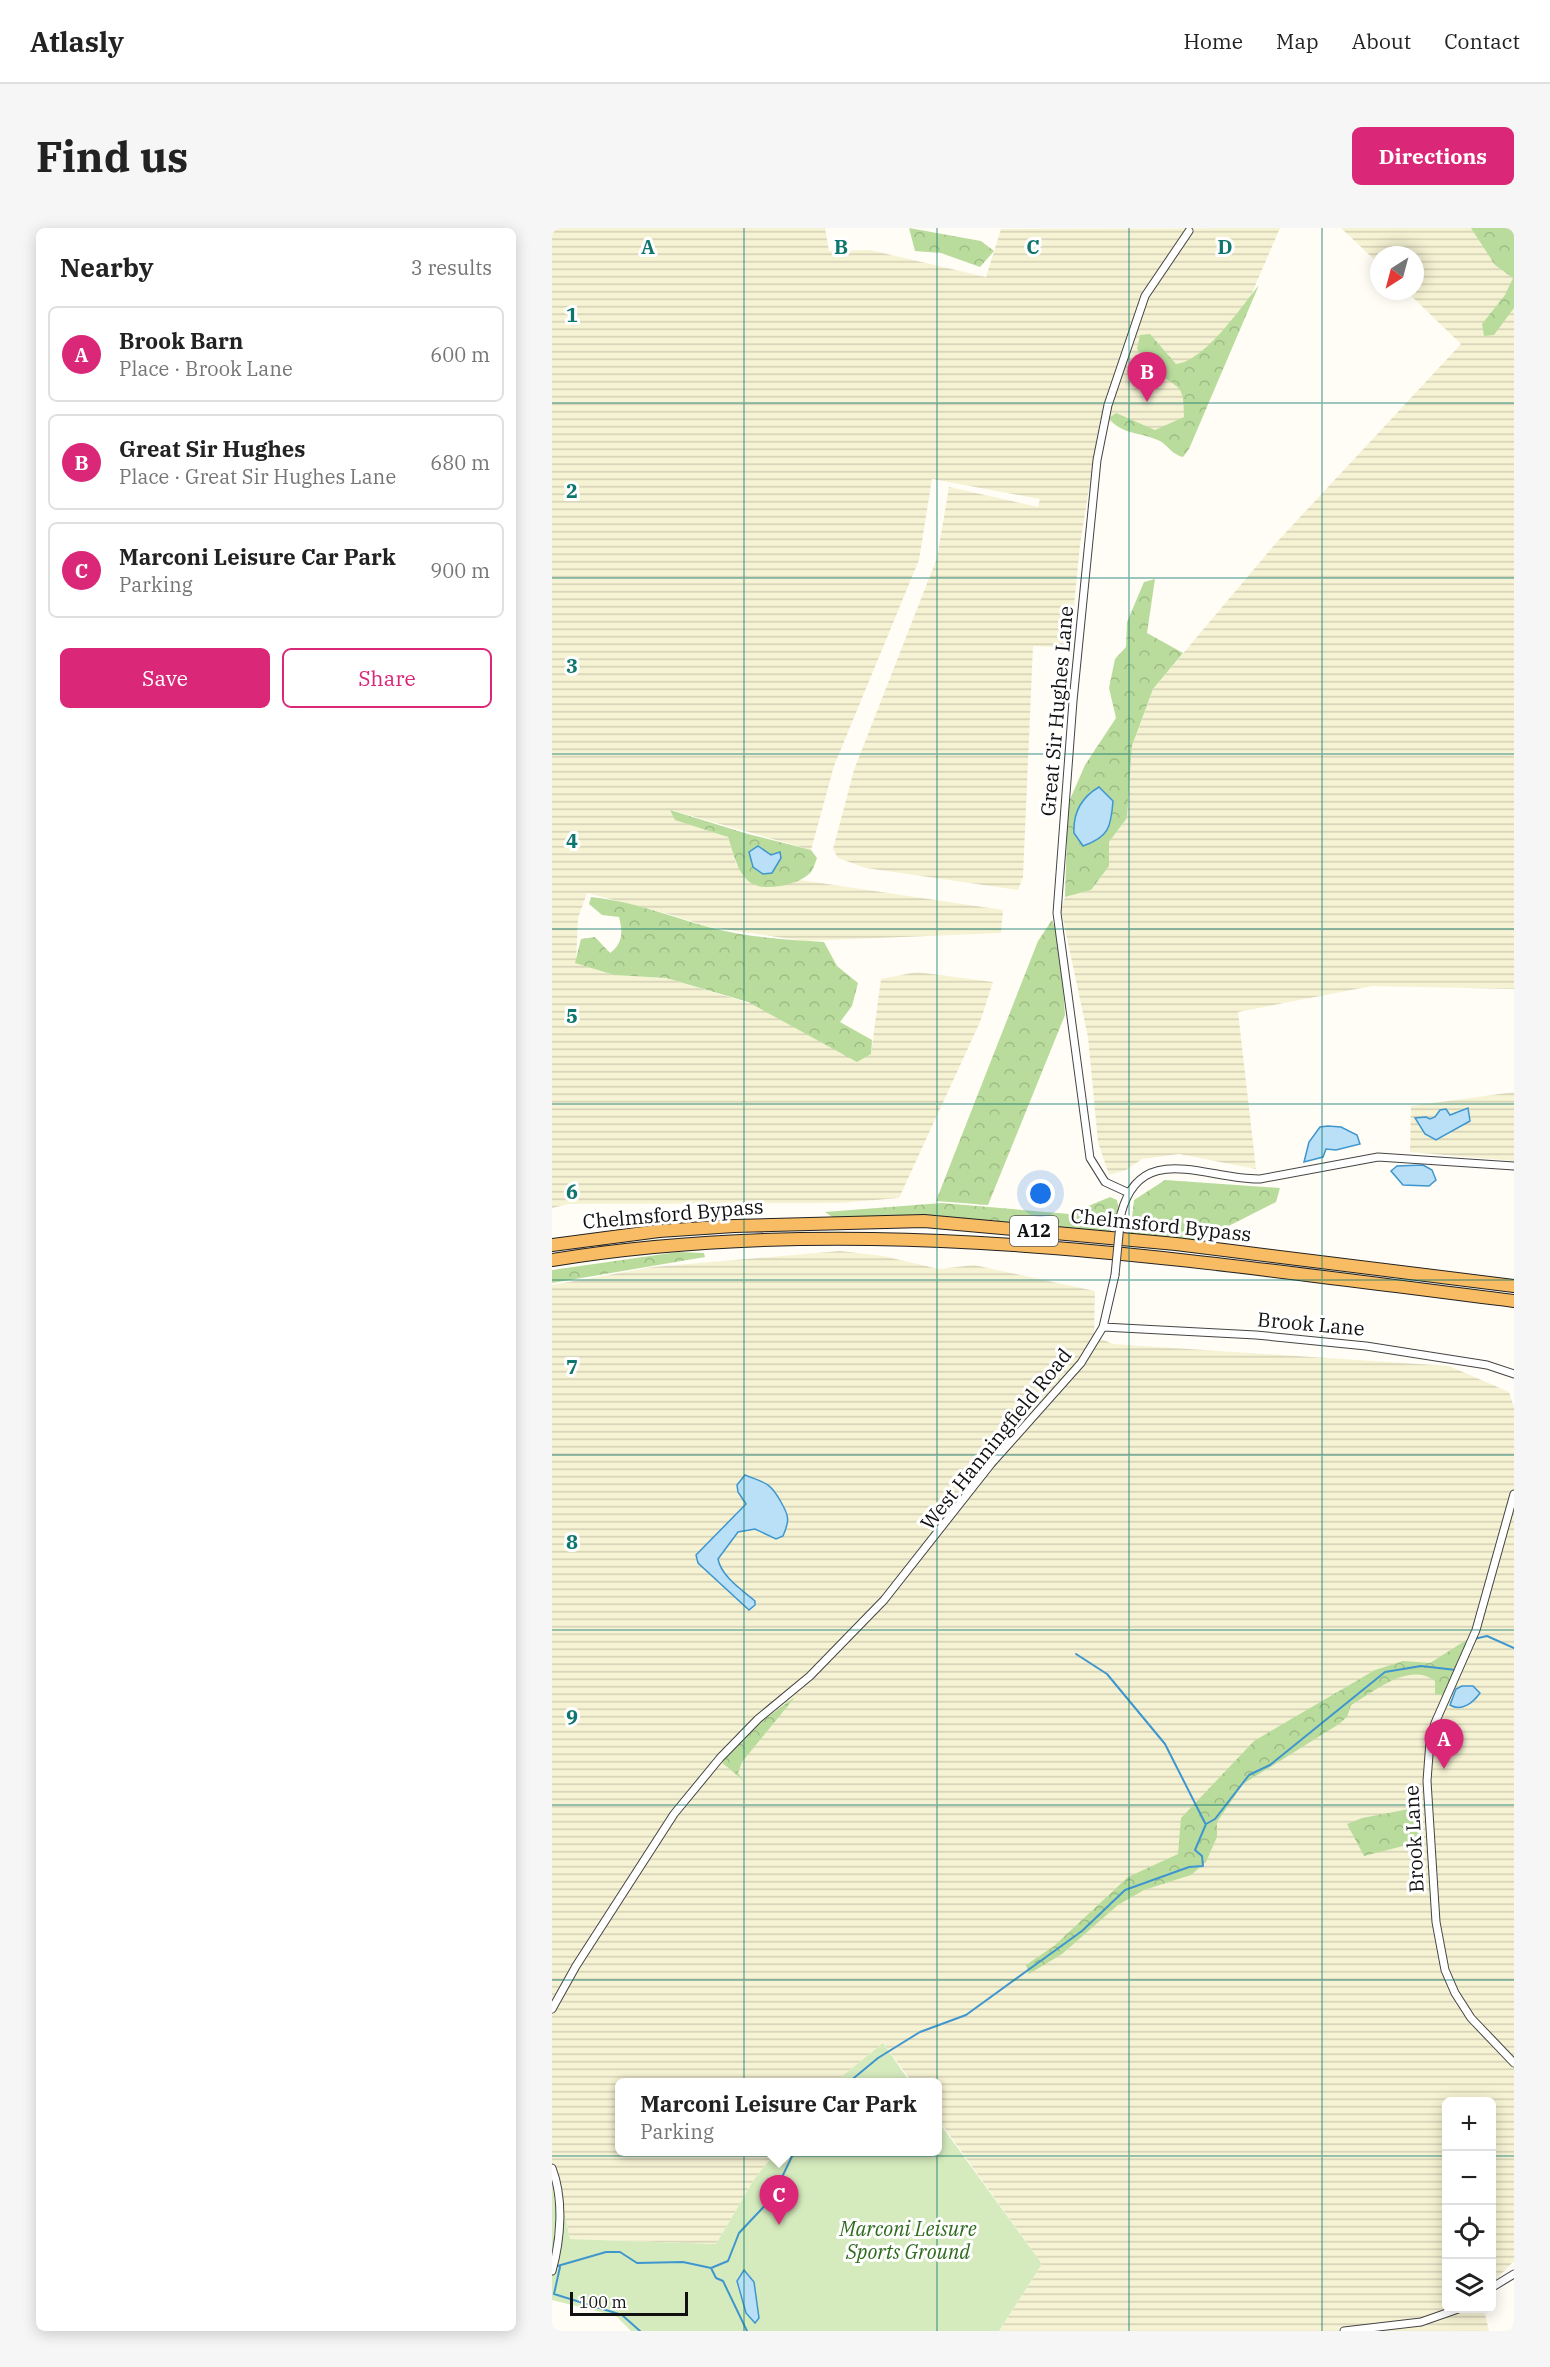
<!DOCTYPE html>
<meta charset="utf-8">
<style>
body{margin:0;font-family:"IBM Plex Serif",serif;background:#f6f6f6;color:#222}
.controls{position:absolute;right:18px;bottom:18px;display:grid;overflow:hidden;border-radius:9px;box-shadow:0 3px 15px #0003}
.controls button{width:54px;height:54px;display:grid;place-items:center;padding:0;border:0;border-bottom:2px solid #e0e0e0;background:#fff;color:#222;font:30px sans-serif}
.compass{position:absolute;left:818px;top:18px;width:54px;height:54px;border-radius:50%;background:#fff;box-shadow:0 3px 15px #0003;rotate:216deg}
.scale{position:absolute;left:18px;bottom:15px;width:118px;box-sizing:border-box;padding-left:6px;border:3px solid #111;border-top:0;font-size:16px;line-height:21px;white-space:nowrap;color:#111;-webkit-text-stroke:4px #fff;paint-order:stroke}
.you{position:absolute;left:489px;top:966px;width:21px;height:21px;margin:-15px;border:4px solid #fff;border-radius:50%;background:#1a73e8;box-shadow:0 0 0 9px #1a73e833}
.badge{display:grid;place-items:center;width:39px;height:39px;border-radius:50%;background:#db2777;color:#fff;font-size:20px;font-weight:700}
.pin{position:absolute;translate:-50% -50px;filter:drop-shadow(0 2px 3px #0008)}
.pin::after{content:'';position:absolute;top:32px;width:21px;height:18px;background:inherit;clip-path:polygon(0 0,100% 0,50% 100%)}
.popup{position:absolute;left:63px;top:1850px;width:327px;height:78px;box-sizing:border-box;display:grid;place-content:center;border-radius:9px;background:#fff;filter:drop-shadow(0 2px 4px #0005);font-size:20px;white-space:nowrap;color:#767676}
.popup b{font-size:22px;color:#222}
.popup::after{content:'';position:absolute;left:50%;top:100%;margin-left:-12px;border:12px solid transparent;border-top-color:#fff}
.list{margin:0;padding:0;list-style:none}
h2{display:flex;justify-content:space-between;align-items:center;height:78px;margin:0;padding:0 24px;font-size:26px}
h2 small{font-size:20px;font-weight:400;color:#767676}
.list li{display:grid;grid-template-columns:39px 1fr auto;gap:18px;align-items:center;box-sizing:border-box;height:96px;margin:0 12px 12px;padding:0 12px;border:2px solid #e0e0e0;border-radius:9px}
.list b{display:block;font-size:22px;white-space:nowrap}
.list p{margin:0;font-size:20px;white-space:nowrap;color:#767676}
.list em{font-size:20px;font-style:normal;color:#767676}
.actions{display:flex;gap:12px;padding:18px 24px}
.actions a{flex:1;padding:14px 0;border:2px solid #db2777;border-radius:9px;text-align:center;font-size:21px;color:#db2777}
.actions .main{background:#db2777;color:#fff}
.icon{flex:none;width:33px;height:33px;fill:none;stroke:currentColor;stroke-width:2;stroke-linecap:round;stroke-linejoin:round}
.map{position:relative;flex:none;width:962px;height:2103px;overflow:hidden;border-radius:9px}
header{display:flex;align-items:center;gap:36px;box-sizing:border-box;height:84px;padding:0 30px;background:#fff;border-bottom:2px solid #e0e0e0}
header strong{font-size:28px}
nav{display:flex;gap:33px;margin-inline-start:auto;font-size:21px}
.intro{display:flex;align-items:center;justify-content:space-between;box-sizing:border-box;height:144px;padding:0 36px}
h1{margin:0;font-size:42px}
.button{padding:15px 27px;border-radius:9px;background:#db2777;color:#fff;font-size:21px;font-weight:700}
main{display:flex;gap:36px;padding:0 36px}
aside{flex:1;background:#fff;border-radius:9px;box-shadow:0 3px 15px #0003}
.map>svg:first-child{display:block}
.farmland{fill:url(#farmland-rules)}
.grass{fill:#d5ebbd}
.forest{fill:url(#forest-crowns)}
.water{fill:#b9e0f7;stroke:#3f96cf;stroke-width:1.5}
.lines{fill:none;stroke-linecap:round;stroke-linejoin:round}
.stream{stroke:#3f96cf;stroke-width:2}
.minor-casing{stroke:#444;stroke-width:9}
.trunk-casing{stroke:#222;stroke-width:14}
.minor{stroke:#fff;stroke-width:7}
.trunk{stroke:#f7bc64;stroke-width:12}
.minor-bridge-casing{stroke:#444;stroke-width:9;stroke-linecap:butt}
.minor-bridge{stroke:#fff;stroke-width:7}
.grid{fill:none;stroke:#0f766e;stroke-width:1.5;stroke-opacity:0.55}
.labels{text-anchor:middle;stroke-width:6;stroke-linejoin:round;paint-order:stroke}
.shield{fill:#fff;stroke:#585858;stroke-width:1.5}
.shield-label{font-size:18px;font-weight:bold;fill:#111}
.street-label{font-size:20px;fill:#111;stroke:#fff}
.park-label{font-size:20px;font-style:italic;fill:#2f6b1f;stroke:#fff}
.grid-label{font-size:20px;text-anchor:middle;font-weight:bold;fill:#0f766e;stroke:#fff;stroke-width:6;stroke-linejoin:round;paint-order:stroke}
</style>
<header>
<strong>Atlasly</strong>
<nav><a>Home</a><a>Map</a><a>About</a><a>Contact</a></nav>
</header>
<div class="intro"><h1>Find us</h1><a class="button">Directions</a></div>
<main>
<aside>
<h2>Nearby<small>3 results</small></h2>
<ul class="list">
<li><span class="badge">A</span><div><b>Brook Barn</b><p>Place · Brook Lane</p></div><em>600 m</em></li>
<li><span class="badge">B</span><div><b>Great Sir Hughes</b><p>Place · Great Sir Hughes Lane</p></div><em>680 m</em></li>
<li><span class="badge">C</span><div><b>Marconi Leisure Car Park</b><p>Parking</p></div><em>900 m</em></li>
</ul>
<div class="actions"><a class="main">Save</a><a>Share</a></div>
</aside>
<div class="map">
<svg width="962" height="2103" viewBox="0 0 962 2103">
<defs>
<pattern id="farmland-rules" width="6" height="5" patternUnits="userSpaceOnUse" patternTransform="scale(1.5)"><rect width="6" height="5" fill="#f6f3d4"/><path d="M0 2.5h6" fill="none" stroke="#d2cfb5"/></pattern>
<pattern id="forest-crowns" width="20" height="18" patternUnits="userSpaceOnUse" patternTransform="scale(1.5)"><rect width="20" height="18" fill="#b9dc9c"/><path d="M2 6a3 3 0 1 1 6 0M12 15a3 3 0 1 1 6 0" fill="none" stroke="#9ebc85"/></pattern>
</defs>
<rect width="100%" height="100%" fill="#fffdf5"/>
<path class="farmland" d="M0,0H273L277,23L318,22L434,49L449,1L728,0L633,220L548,191L528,317L518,420L481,418L471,649L466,662L314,640L286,630L281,621L302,542L385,330L397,259L486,279L488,271L380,251L367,332L282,538L259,622L119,582L176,609L184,636L199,655L234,656L248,652L451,682L449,705L253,713L157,699L120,687L35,665L26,690L24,735L62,747L114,750L213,780L319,826L329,751L365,744L441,754L428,794L347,970L287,975L17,976L0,980Z
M789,0H962V761L820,758L686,784L704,941L627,926L590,931L574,942L557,947L546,914L536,809L509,682L513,669L539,662L557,638V614L575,590L580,519L601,461L724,315L909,116L854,63H863V27H827V36Z
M962,864V933L858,924L859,878Z
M288,1023L331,1028L387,1041L422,1037L543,1063L542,1108L561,1116L897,1138L957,1164L962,1179V2033L940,2055L939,1874H894V2080L932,2081L937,2103H447L490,2036L386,1891V1854H360L331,1815L283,1854H68V1924H224L203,1950L164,2016L18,2011L6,1956L0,1959V1057L101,1039Z"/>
<path class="grass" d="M331,1815L358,1854H283Z
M386,1893L490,2036L447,2103H79L64,2088L0,2072V1959L6,1955L18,2011L164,2016L203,1950L224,1924H386Z"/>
<path class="forest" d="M357,0L429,13L442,23L428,39L389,25L363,23Z
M919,0H962V80L942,107L932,108L930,96L953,67L961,50L943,37Z
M707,57L637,221L631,229C621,227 616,218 608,213C590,204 569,207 557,190L564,185L603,202L632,189C632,154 627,162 604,144C597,138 591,128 585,121L588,107L598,106L624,136C653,133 689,79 707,57Z
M603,351L595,405L631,425L601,461L580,518L575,590L557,614V638L539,662L513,669L516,576L533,537L564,490L557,460L563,431L574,419L575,394L592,354Z
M118,582L196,606L259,622L265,630C263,635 261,643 257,646C245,657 213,664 199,655C185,645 181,624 176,609L123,592Z
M39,669C80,673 117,688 156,699C193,709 234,712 272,714L285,738L306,755L300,778L288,794L320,812L319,826L305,834L196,774L114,750L62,747L23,735L29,711L43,709L58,725C71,715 71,704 67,689L50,687L37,676Z
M500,692L508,713L513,787L436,977L384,973L486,713Z
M613,952L728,960L724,974L643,1015L578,1008L582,972Z
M558,969L565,972L567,982L558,1005L282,990L273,984L390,975L517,986Z
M126,1024L152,1025L153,1029L0,1055V1042Z
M916,1411L893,1468L883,1466V1453C857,1433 822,1464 799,1477L795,1489L787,1496L691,1556L665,1594V1609L654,1634L639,1647L592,1662L566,1677L510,1726L477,1746L474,1737L502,1718L576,1649L626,1626L629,1590L702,1513L823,1442L851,1433L878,1435Z
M243,1469L190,1534L186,1545L192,1553L168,1533L206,1496Z
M868,1579L871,1613L812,1628L795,1596L810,1590Z"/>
<path class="water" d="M547,559L561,573C559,599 557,609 531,618L522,605C521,585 530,569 547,559Z
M206,618L219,627L228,624L229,630L220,645L211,646L201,639L197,624Z
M916,880L918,893L884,912L873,906L863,890L874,889L878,891L883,889L888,882L894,881L898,887Z
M776,898L789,899L805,907L808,916L784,922L774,921L771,929L752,934L757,914L768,899Z
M871,937L880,942L884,952L877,958L851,957L839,943L845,938Z
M193,1247C213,1255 218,1254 229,1274C237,1288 238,1292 231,1308L224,1311L203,1301L186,1304L166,1331C169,1348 190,1362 203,1373V1377L197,1382L146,1335L144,1327L194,1276L186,1264L185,1257Z
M910,1458H921L928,1465C921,1475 909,1484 898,1477L904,1461Z
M192,2042L202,2054L207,2090L203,2095L194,2085L185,2053Z"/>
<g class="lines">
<path class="stream" d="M922,1411L935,1408L962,1420
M524,1426L555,1446L613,1516L653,1595
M297,1854L326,1830L368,1804L414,1787L530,1703L573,1662L637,1639L651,1638L650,1628L643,1622L654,1596L663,1591L697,1547L718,1537L833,1444L869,1438L904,1442
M2,2039L54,2024H68L85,2035L131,2034L159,2040L176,2033L187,2005L220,1970L242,1924
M8,2039L2,2066L70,2087L88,2103
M159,2040L164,2050L171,2053L195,2103"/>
<g class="minor-casing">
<path id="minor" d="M577,965L553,954L538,930L505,685L521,473L545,232L556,177L593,68L637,3
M569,986C588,911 655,952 708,951L826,929L962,938
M551,1099L704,1107L814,1118L935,1137L962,1146
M962,1266L924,1402L883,1495L878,1513L875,1553L884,1694L893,1742L903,1765L919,1790L962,1835
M0,1781L24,1738L122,1586L168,1530L206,1491L258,1448L332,1372L439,1236L529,1135L551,1099L563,1047
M0,1940C12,1971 9,2011 0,2043
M939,2060L962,2046
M792,2103L869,2094L909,2080"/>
</g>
<g class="trunk-casing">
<path id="trunk" d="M0,1017L107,1003L182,998L372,993L624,1016L962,1058
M0,1032C320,980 644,1034 962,1073"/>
</g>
<use href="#minor" class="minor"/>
<use href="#trunk" class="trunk"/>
<g class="minor-bridge-casing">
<path id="minor-bridge" d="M563,1047L569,986"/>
</g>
<use href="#minor-bridge" class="minor-bridge"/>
</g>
<path class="grid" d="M192,0V2103M385,0V2103M577,0V2103M770,0V2103M0,175H962M0,350H962M0,526H962M0,701H962M0,876H962M0,1052H962M0,1227H962M0,1402H962M0,1577H962M0,1752H962M0,1928H894M939,1928H962"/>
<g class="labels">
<rect class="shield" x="458" y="988" width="48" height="30" rx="4.5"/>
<g class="shield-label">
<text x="482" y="1009">A12</text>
</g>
<g class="street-label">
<text transform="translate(505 483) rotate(-85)" y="7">Great Sir Hughes Lane</text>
<text transform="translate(121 986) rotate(-5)" y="7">Chelmsford Bypass</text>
<text transform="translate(609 997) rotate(6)" y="7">Chelmsford Bypass</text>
<text transform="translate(759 1096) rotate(5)" y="7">Brook Lane</text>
<text transform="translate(444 1211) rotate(-51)" y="7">West Hanningfield Road</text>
<text transform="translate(862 1611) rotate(-93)" y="7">Brook Lane</text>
</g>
<g class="park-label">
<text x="356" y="2008">Marconi Leisure<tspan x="356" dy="23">Sports Ground</tspan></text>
</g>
</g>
<g class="grid-label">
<text x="96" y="26">A</text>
<text x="289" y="26">B</text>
<text x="481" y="26">C</text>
<text x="673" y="26">D</text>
<text x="20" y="94">1</text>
<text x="20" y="270">2</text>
<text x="20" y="445">3</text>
<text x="20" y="620">4</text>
<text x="20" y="795">5</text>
<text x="20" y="971">6</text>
<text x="20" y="1146">7</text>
<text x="20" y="1321">8</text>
<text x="20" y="1496">9</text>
</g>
</svg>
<div class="controls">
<button>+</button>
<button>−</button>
<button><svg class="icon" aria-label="locate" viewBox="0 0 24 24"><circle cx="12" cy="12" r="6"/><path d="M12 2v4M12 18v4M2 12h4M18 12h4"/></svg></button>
<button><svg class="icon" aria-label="layers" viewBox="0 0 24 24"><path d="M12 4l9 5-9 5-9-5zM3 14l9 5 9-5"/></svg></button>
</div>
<svg class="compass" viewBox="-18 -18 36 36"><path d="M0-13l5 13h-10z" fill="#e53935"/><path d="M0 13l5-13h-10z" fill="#767676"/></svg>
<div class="scale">100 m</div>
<div class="you"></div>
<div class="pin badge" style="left:892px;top:1541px">A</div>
<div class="pin badge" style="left:595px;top:174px">B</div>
<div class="pin badge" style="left:227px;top:1997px">C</div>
<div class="popup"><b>Marconi Leisure Car Park</b>Parking</div>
</div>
</main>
